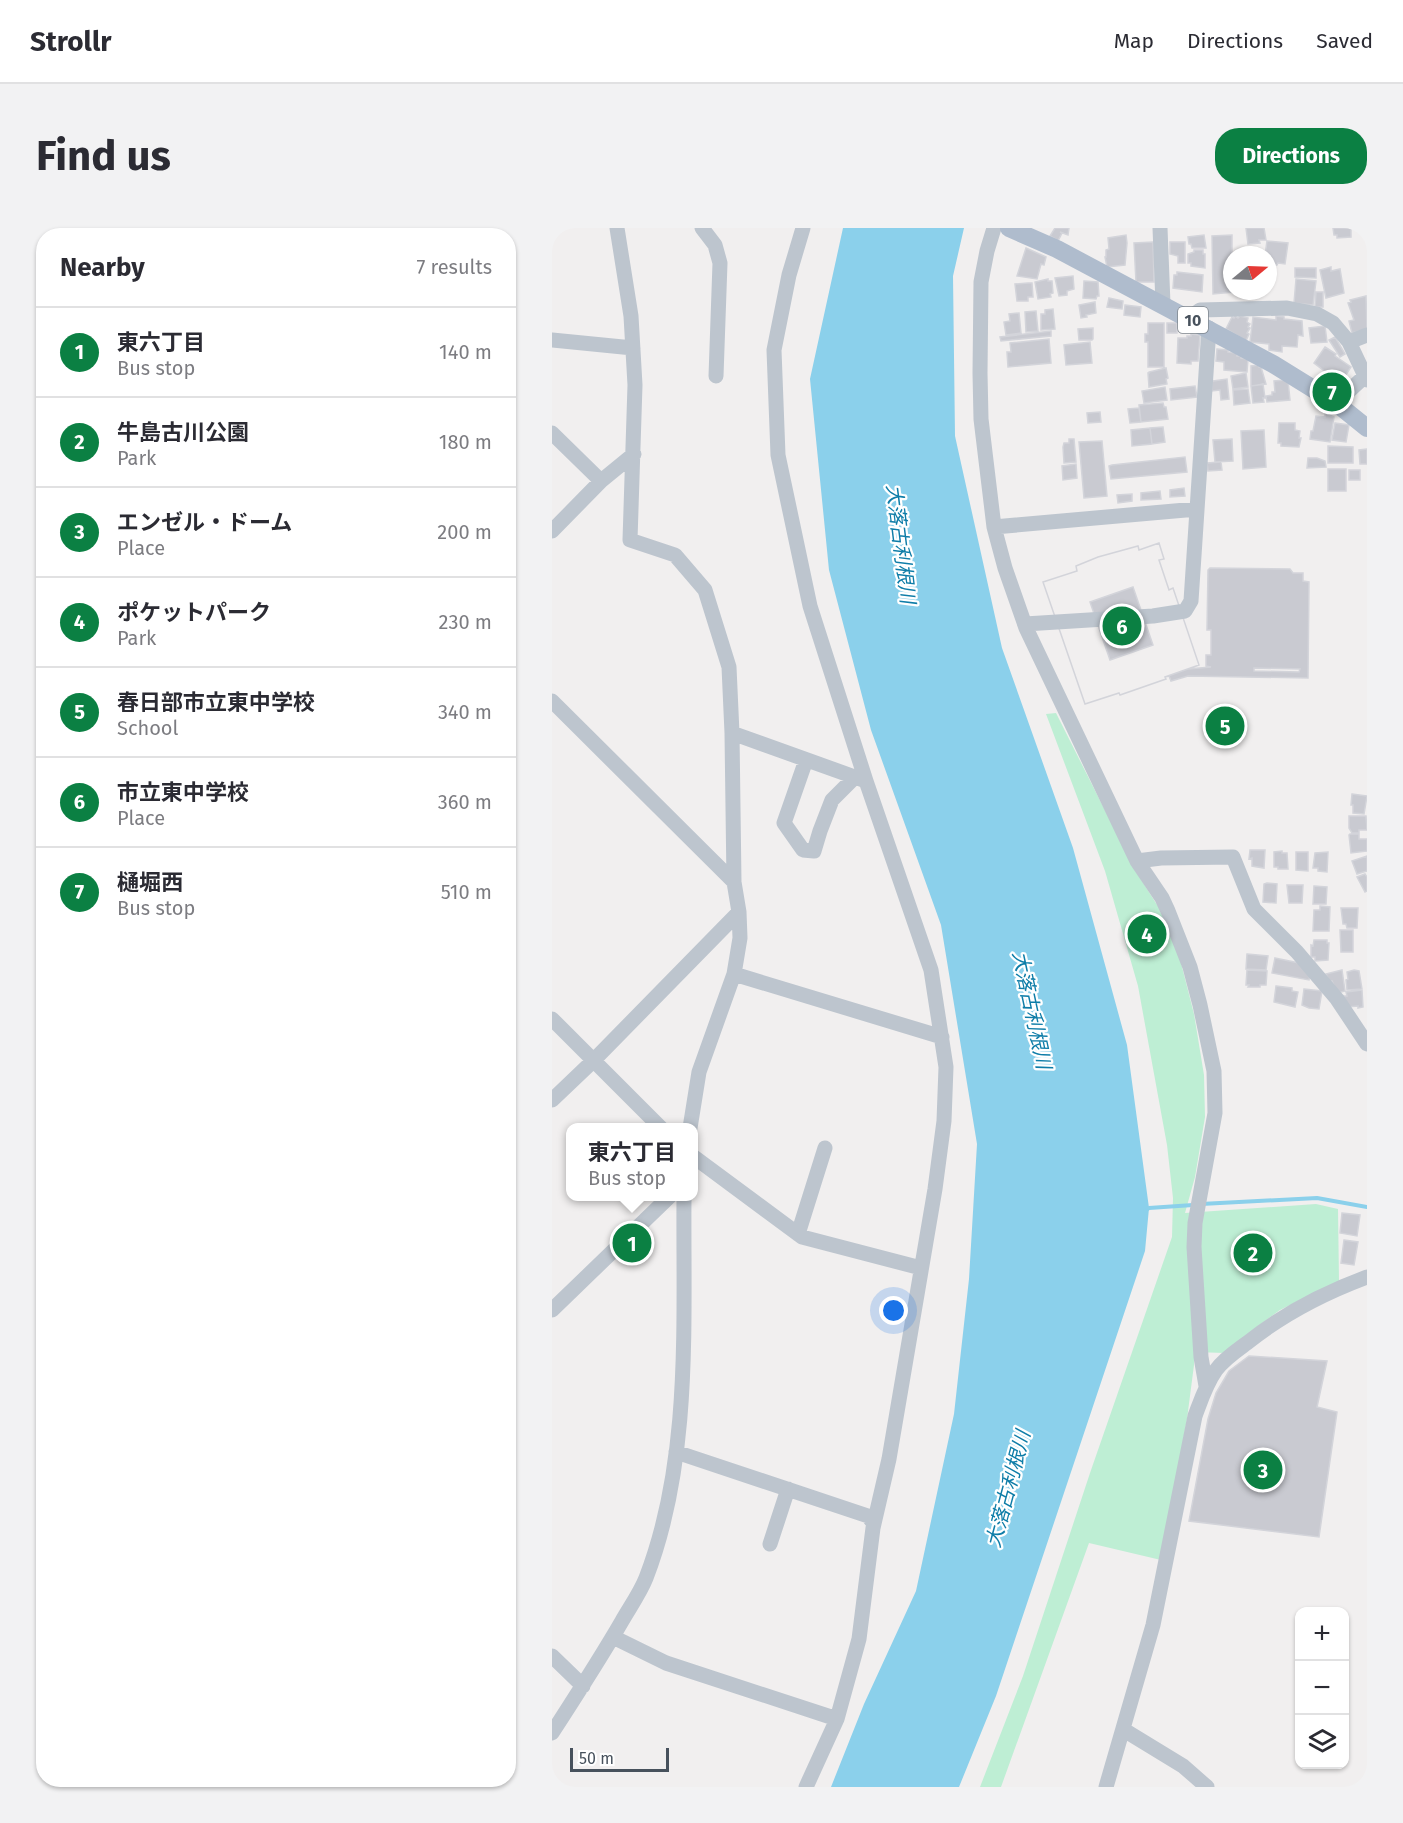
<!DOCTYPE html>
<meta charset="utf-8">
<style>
body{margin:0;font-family:"Fira Sans","Noto Sans JP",sans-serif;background:#f2f2f3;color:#2b2b33}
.controls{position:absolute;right:18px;bottom:18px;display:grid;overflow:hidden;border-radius:12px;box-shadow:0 2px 4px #0004}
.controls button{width:54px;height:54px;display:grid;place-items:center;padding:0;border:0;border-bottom:2px solid #e1e1e2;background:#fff;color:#2b2b33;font:30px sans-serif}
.compass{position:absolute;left:671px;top:18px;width:54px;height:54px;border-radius:50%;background:#fff;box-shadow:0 2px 4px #0004;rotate:71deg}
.scale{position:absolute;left:18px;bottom:15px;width:99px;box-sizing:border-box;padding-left:6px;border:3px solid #47515c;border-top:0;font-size:16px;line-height:21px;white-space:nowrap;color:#47515c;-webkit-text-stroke:4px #fff;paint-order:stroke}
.you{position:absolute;left:342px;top:1083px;width:21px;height:21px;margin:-15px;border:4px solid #fff;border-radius:50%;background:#1a73e8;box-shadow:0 0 0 9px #1a73e833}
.badge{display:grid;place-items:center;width:39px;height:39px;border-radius:50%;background:#0b8043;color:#fff;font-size:20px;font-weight:700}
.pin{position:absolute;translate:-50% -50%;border:3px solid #fff;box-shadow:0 2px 6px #0006}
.popup{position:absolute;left:14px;top:895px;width:132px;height:78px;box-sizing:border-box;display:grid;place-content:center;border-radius:12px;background:#fff;filter:drop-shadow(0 2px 4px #0005);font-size:20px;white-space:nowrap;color:#7c7c81}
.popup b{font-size:22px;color:#2b2b33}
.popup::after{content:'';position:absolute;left:50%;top:100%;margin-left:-12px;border:12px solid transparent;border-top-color:#fff}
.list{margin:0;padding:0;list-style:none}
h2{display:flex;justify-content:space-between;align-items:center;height:78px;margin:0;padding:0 24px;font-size:26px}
h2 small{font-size:20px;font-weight:400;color:#7c7c81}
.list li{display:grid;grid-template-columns:39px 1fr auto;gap:18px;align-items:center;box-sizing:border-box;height:90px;padding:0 24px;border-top:2px solid #e1e1e2}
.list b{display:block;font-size:22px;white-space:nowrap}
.list p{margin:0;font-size:20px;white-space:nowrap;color:#7c7c81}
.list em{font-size:20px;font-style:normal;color:#7c7c81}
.icon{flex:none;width:33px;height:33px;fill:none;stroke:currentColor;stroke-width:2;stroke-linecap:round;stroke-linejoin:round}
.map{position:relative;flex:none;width:815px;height:1559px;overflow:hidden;border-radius:24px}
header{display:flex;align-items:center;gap:36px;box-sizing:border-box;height:84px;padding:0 30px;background:#fff;border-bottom:2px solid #e1e1e2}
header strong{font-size:28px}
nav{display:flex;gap:33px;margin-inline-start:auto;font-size:21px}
.intro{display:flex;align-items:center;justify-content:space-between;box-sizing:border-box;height:144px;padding:0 36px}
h1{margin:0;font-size:42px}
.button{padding:15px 27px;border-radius:24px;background:#0b8043;color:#fff;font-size:21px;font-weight:700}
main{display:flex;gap:36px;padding:0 36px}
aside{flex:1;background:#fff;border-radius:24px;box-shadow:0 2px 4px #0004}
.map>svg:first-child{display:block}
.green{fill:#beeed4}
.water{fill:#8bd0eb}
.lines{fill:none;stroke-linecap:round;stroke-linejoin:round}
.stream{stroke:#8bd0eb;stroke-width:4}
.building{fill:#c9cad1;stroke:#d3d4da;stroke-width:1.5;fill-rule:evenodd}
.minor{stroke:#bdc5ce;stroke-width:15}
.major{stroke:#afbccd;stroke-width:18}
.labels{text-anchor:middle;stroke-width:4.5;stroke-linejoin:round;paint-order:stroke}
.shield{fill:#fff;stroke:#7e858d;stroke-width:1.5}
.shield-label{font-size:16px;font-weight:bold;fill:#47515c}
.water-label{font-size:20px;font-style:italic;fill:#0e7da8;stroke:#fff}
</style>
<header>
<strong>Strollr</strong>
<nav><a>Map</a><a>Directions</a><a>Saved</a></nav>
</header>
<div class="intro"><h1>Find us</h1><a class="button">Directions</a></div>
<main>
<aside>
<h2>Nearby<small>7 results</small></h2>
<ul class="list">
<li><span class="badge">1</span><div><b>東六丁目</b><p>Bus stop</p></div><em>140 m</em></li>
<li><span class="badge">2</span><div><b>牛島古川公園</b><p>Park</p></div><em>180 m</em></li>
<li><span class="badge">3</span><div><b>エンゼル・ドーム</b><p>Place</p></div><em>200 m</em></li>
<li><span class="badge">4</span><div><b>ポケットパーク</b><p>Park</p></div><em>230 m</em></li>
<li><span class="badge">5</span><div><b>春日部市立東中学校</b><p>School</p></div><em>340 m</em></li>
<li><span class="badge">6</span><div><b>市立東中学校</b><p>Place</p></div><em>360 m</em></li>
<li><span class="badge">7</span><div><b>樋堀西</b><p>Bus stop</p></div><em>510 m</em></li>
</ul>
</aside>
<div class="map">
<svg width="815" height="1559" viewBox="0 0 815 1559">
<rect width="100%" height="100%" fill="#f1efef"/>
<path class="green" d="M504,485L583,642L607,680L628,731L642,786L652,847L653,889L643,949L633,985L764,976L786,981L787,1053L728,1082L702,1101L673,1125L642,1124V1137L635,1191L609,1332L537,1315L449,1559H428L471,1448L538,1245L620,1009L621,970L615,917L586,758L553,643L494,486Z"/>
<path class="water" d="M291,0H412L401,48L403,208L450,420L521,620L575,817L597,980L593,1023L444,1468L407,1559H279L312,1476L364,1363L402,1186L417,1051L425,916L389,697L319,502L277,342L258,151Z"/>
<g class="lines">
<path class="stream" d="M649,976L765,970L815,979
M593,983L597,980L641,977"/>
</g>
<path class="building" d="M503,0H517L516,7L508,4L510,5L506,13L498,8Z
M694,0H712L714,12H707L708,15L696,16Z
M781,0H799V9L785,10V7H782Z
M574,7L575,15L573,37L555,39L553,29H554V22L557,21L556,10Z
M652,7L654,20H640L639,16H637L636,9Z
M680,7V63L683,64L661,66L660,8Z
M715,13L736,15L733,36L726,35L725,37L716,38V27H713Z
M601,14L602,54H584L582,15Z
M618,14H633V35H626V28L618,26Z
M474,20L494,29L492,37L489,36L485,51L465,48Z
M642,22H651V26H653V40L639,38V35H636V26L642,24Z
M779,39V43L788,41L792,65L774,70L768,42Z
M743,40H764V50L743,49Z
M625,44L651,47L650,64L621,60L622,47H625Z
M521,48L522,61L515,63V67L507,68L503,50Z
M496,51V53H500L501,65L498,66L499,69L486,71L483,54Z
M744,51L764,53L761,77L742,75Z
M532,53L546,54L547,68H545L544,71L531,70Z
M476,55H480L481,69H476V73H465L463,56Z
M764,64H771V79H763Z
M814,68L815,101L800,105L797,93L802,92L796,75L799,74L798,72Z
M557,70L571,73L570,81L555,79Z
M543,74L544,85L534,87L535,89L529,90L527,77Z
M573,77L589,79L588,89L572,87Z
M501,81L503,101L489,102V86H493V82Z
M484,83L486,103L474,104L473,84Z
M467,85L469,105L454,107L452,94L458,93L457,86Z
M683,88L686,90L688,88L696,90L695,94L698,96L696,99L698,100L695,105L697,106L694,113L674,101L680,89L682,90Z
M724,88L732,89V91L750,93L751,108L746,107L745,119L730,118V124L717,122V116L698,114L701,89L724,92Z
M596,95H612V139H596V114H593V106H596Z
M615,95H625V105H615Z
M773,98L775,114L759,115L757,100Z
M541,100V111L540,112H527L526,101Z
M499,103V108L449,113L448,109Z
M639,106L648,107L646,133H639V136L625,135L626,110H635V108H639Z
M783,109L793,126L788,129L777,112Z
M497,111L499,135L456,139L455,124H459L458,115Z
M538,114L540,135L514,137L512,117Z
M773,119L784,126L783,128L799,139L790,153L776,144L775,145L762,135Z
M665,121L676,122V124L685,125V128H689V130L696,131L695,144L672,142V134L664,133Z
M707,137V139H709L714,156L699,158V138Z
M614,140L616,150L614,151L615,156L597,159L596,145H597V144Z
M694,145L696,159L681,161L679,148Z
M675,151L677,171L669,172L668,162L660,163V155L661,153Z
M733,152L736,153L738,172L715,174L714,168L720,167V164H723L722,153Z
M711,156L713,170H711L712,174L701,175L699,158Z
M643,158L645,169L619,172L618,161Z
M613,159L615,172L592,175L590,163Z
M696,161L698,175L682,177L681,162Z
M611,175L612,179H614L616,191L589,194L587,177Z
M587,180L589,194L578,195L576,181Z
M548,184L549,194L536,195L535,185Z
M773,185L782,189L778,214L758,211L759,203H761L764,188L773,189Z
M727,195H743V202L748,203L747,210H749L747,219L729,218V215H726Z
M783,195L797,197L794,214L780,212Z
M611,199L613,214L600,216L598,200Z
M598,200L600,216L580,218L579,202Z
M712,202L714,239L691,241L689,203Z
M517,211H522L524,234L512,235L511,219L512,215H517Z
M680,211L681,233L663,234L661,212Z
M550,213L555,268L532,270L527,214Z
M776,218L801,219V235H776Z
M815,221V236H808L807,222Z
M633,229L635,244L559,251L557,238L560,237Z
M756,230H765L773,233L774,239L755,240Z
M669,234L670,242L656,243L655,235Z
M524,236L525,250L511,252L510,238Z
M776,241H794V263H776Z
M797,242H808V252H797Z
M632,260L633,268L618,269V262Z
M608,263L609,271L589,272V265Z
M580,266V273L566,275L565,267Z
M607,315L612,331L607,332L617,362L621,360L647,437L613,449L614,451L568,467L567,465L533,476L491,354L525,343L524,338L546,329L586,318L587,322ZM581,359L601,417L558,432L538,374Z
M607,315L612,331L607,332L617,362L621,360L647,437L636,441L659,439L654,438V427H659V402H655L656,342L658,340L738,341L741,345H751V353L757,354L756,450L636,448L619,453L617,448L613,449L614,451L568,467L567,465L533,476L491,354L525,343L524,338L546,329L586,318L587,322ZM702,440L748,441L747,444L702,443Z
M800,566L815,568L812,586L801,585V577H799Z
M797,588H814L815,602H807V605H800L797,600Z
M798,606H807V611H815V623L799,625L797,607Z
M698,622H713L712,640L700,638V630L697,631Z
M730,623V625H735L736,641H726V639H722V624Z
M744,624H756V643L744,642Z
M776,624L775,644L766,643V640H761L763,625Z
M815,628V643L805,646L800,633Z
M813,646L815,649V663L813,664L805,649Z
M715,655L725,656L724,675L711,674L712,656Z
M735,657H751L750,675H737Z
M762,658L775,659L774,676H761Z
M768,678L778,679L777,703H761L762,682H768Z
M789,680H806L805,700H795L794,696H791Z
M788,702H801V724H789Z
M762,712H775V715H777L776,732L763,733V729H759V717L761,718Z
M695,726L716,728L714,742L694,741Z
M723,730L747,735L758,747L757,752L720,745Z
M695,742L715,743L714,757H708V759H696L697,757H694Z
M790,742L793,763L785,765L780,753L777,754L774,746Z
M802,742L807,743L810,761L795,762L794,752L796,751L795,744Z
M724,758L740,760V763L746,764L743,779L722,774Z
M752,761L770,763L767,781L757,780L750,777Z
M810,762L811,779L806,780V778L795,779L792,768H795L794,764Z
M790,985L808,987L805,1008L788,1005Z
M792,1012L806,1014L802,1037L789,1035Z
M697,1128L775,1133L765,1179L785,1184L767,1309L637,1293L656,1191L664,1165L677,1143Z"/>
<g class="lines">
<path class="minor" d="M65,0L79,88L83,157L78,312L123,327L153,362L177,439L180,505L182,654L187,684L188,710L182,746L147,844L138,900
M150,0L163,17L168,35L164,148
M251,0L237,47L222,122L226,227L258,378L314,553L379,742L394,839L392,893L383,961L337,1231L321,1300L307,1411L285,1491L254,1559
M442,0L435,23L429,54L428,145L429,191L442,299L453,340L474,400L585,633L610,670L616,683L638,739L648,777L662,843L663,885L643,995L642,1019L649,1129L654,1158
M608,0L611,76
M637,90L648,82L735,80L765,86L781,95L797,114L815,152
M0,112L81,120
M797,114L815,107
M784,175L813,148
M0,205L49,253
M442,299L645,281
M0,303L49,253L82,226
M473,396L601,388L633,383L639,373L657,100
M0,473L182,654
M180,505L311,552
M254,532L232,595L251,622L262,623L268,603L280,572L303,549
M585,633L609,630L681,629L702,681L745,724L785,771L815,816
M182,746L390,809
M0,791L109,900
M0,872L41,833L187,684
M142,929L250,1009L369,1040
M246,1006L273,920
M0,1082L118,968
M124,1224L316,1288L322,1296
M218,1316L236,1261
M61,1409L114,1435L285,1491
M0,1428L31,1458
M572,1502L631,1538L655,1559
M0,1505C24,1468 48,1431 70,1393C78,1379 88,1365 94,1350C140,1231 131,1094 132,968
M554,1559L601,1397L643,1188C649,1172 654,1156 664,1142C672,1131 684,1123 695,1115C731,1086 772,1065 815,1049"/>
<path class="major" d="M457,0L505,21L721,136L784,175L815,200"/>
</g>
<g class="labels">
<rect class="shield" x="626" y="79" width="30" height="26" rx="4.5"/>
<g class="shield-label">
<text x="641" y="98">10</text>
</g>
<g class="water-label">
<text transform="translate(349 316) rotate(83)" y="7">大落古利根川</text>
<text transform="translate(480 782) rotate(78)" y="7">大落古利根川</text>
<text transform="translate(456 1261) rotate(-75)" y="7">大落古利根川</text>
</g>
</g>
</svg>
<div class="controls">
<button>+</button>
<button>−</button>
<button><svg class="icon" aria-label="layers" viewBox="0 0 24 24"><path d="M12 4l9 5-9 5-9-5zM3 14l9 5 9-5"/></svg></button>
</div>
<svg class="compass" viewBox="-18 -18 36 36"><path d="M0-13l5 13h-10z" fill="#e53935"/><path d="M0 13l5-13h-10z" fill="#7c7c81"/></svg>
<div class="scale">50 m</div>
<div class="you"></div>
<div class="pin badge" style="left:80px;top:1015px">1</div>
<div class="popup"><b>東六丁目</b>Bus stop</div>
<div class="pin badge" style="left:701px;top:1025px">2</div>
<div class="pin badge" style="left:711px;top:1242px">3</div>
<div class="pin badge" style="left:595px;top:706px">4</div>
<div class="pin badge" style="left:673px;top:498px">5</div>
<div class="pin badge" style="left:570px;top:398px">6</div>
<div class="pin badge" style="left:780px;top:164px">7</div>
</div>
</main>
